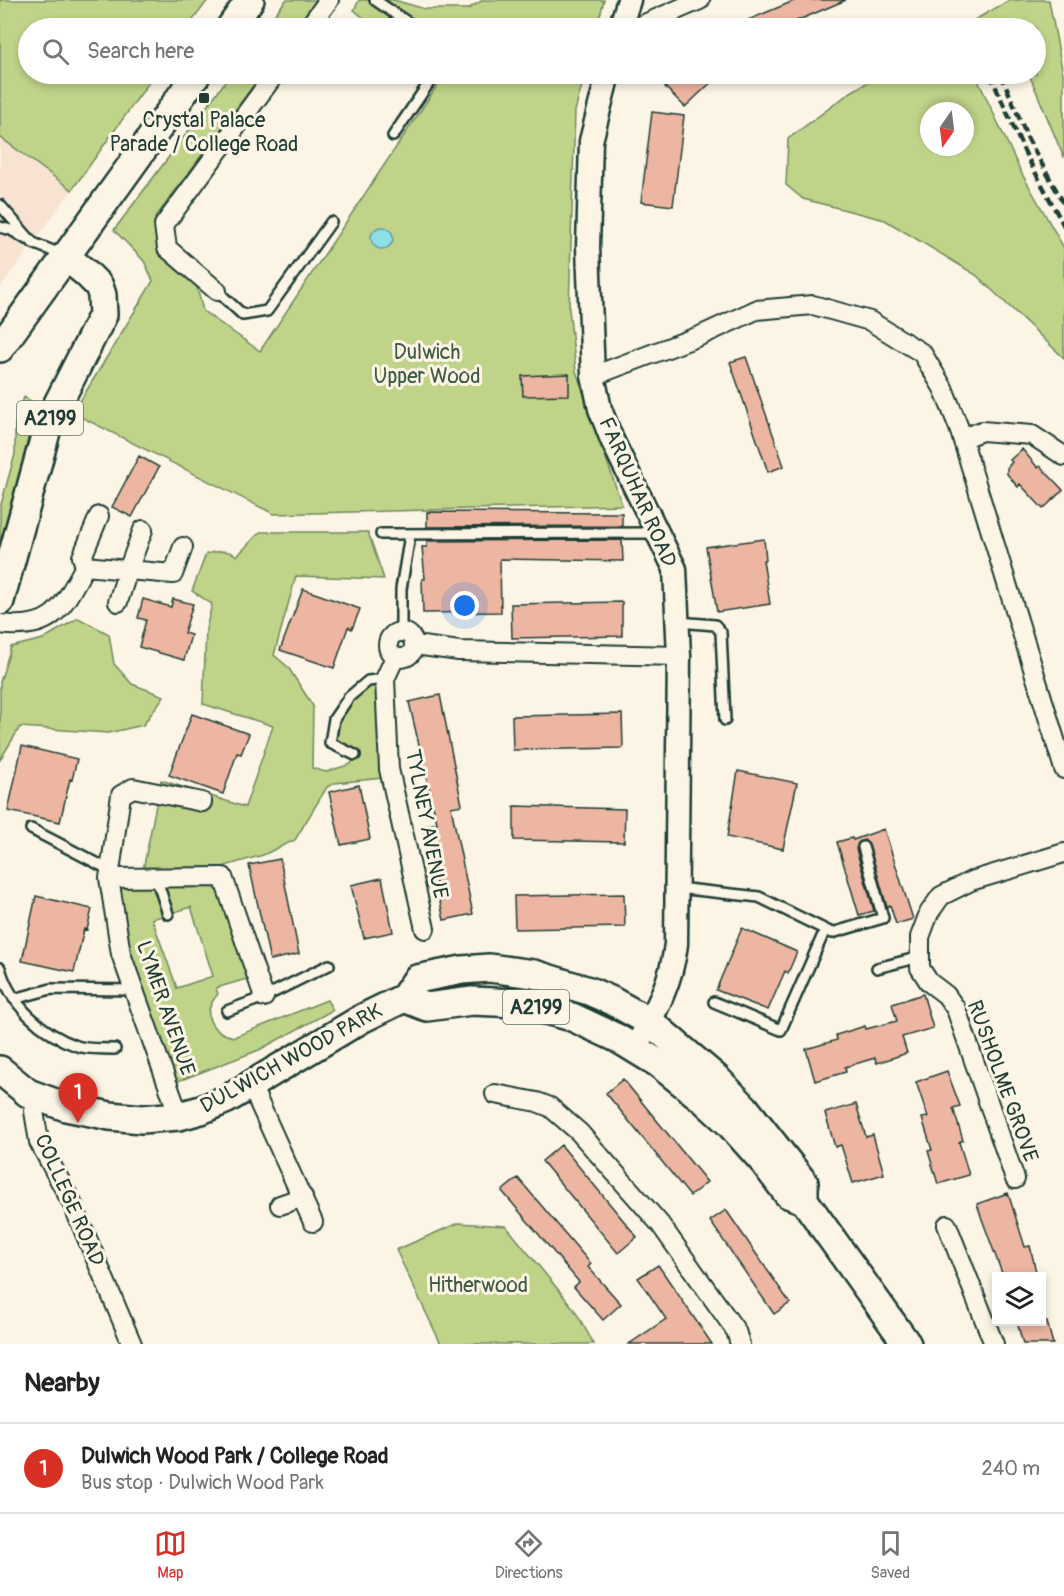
<!DOCTYPE html>
<meta charset="utf-8">
<style>
body{margin:0;font-family:Pangolin,sans-serif;background:#f6f6f6;color:#222}
.controls{position:absolute;right:18px;bottom:18px;display:grid;overflow:hidden;border-radius:0px;box-shadow:0 3px 9px #0003}
.controls button{width:54px;height:54px;display:grid;place-items:center;padding:0;border:0;border-bottom:2px solid #e0e0e0;background:#fff;color:#222;font:30px sans-serif}
.compass{position:absolute;left:920px;top:102px;width:54px;height:54px;border-radius:50%;background:#fff;box-shadow:0 3px 9px #0003;rotate:194deg}
.you{position:absolute;left:465px;top:606px;width:21px;height:21px;margin:-15px;border:4px solid #fff;border-radius:50%;background:#1a73e8;box-shadow:0 0 0 9px #1a73e833}
.badge{display:grid;place-items:center;width:39px;height:39px;border-radius:50%;background:#d93025;color:#fff;font-size:20px;font-weight:700}
.pin{position:absolute;translate:-50% -50px;filter:drop-shadow(0 2px 3px #0008)}
.pin::after{content:'';position:absolute;top:32px;width:21px;height:18px;background:inherit;clip-path:polygon(0 0,100% 0,50% 100%)}
.list{margin:0;padding:0;list-style:none}
h2{display:flex;justify-content:space-between;align-items:center;height:78px;margin:0;padding:0 24px;font-size:26px}
h2 small{font-size:20px;font-weight:400;color:#767676}
.list li{display:grid;grid-template-columns:39px 1fr auto;gap:18px;align-items:center;box-sizing:border-box;height:90px;padding:0 24px;border-top:2px solid #e0e0e0}
.list b{display:block;font-size:22px;white-space:nowrap}
.list p{margin:0;font-size:20px;white-space:nowrap;color:#767676}
.list em{font-size:20px;font-style:normal;color:#767676}
.icon{flex:none;width:33px;height:33px;fill:none;stroke:currentColor;stroke-width:2;stroke-linecap:round;stroke-linejoin:round}
.map{position:relative;flex:none;width:1064px;height:1344px;overflow:hidden}
.search{position:absolute;background:#fff;box-shadow:0 3px 9px #0003;left:18px;right:18px;top:18px;height:66px;display:flex;align-items:center;gap:15px;box-sizing:border-box;padding:0 21px;border-radius:33px;color:#767676;font-size:22px}
.sheet{height:168px;background:#fff}
nav{display:flex;justify-content:space-around;align-items:center;box-sizing:border-box;height:84px;border-top:2px solid #e0e0e0;background:#fff;font-size:16px;color:#767676}
nav a{display:grid;justify-items:center;gap:3px}
nav .on{color:#d93025}
.map>svg:first-child{display:block}
.built{fill:#f8e2d1}
.green{fill:#bfd389;stroke:#6f885e;stroke-width:1.5;fill-rule:evenodd}
.water{fill:#8edfea;stroke:#629ea1;stroke-width:1.5}
.building{fill:#edb6a2;stroke:#1f3d34;stroke-width:1.5}
.lines{fill:none;stroke-linecap:round;stroke-linejoin:round}
.service-casing{stroke:#1f3d34;stroke-width:14}
.minor-casing{stroke:#1f3d34;stroke-width:22}
.tertiary-casing{stroke:#1f3d34;stroke-width:27}
.primary-casing{stroke:#1f3d34;stroke-width:32}
.service{stroke:#fcf5e5;stroke-width:9}
.minor{stroke:#fcf5e5;stroke-width:18}
.tertiary{stroke:#fcf5e5;stroke-width:22}
.primary{stroke:#fcf5e5;stroke-width:27}
.rail{stroke:#1f3d34;stroke-width:4.5;stroke-dasharray:9 4.5;stroke-linecap:butt}
.poi-dot{fill:#1f3d34;stroke:#fcf5e5;stroke-width:2}
.labels{text-anchor:middle;stroke-width:6;stroke-linejoin:round;paint-order:stroke}
.shield{fill:#fcf5e5;stroke:#617469;stroke-width:1.5}
.shield-label{font-size:20px;font-weight:bold;fill:#1f3d34}
.poi-label{font-size:21px;fill:#1f3d34;stroke:#fcf5e5}
.park-label{font-size:21px;fill:#3f5b45;stroke:#fcf5e5}
.street-label{font-size:21px;fill:#1f3d34;stroke:#fcf5e5}
</style>
<div class="map">
<svg width="1064" height="1344" viewBox="0 0 1064 1344">
<rect width="100%" height="100%" fill="#fcf5e5"/>
<filter id="ink" filterUnits="userSpaceOnUse"><feTurbulence type="fractalNoise" baseFrequency=".0167" numOctaves="2"/><feDisplacementMap in="SourceGraphic" scale="12" xChannelSelector="R" yChannelSelector="G"/><feConvolveMatrix kernelMatrix="1 2 1 2 8 2 1 2 1" color-interpolation-filters="sRGB"/></filter>
<g filter="url(#ink)">
<path class="built" d="M0,137L72,190L0,288Z"/>
<path class="green" d="M0,0H208L187,28H28V74H155L72,190L0,137Z
M286,0H316L295,28H264Z
M359,0H394L425,9H468L483,0H604L597,28H376L354,10Z
M1010,0H1049L1064,79V158L1029,74H1036V28H960Z
M231,74H262L155,218L158,254L197,287L203,311L260,351L441,80L434,74H585L575,111L569,309L576,371L622,505L274,514L73,413L153,281L144,261L114,230Z
M882,74H975L1021,172L1064,248V358L976,275L885,220L803,199L786,185L788,139L851,92ZM929,111H965V147H929Z
M24,397L38,405L0,543V508L15,454V424Z
M260,532H368L384,579L296,576L274,655L288,667L313,706L312,768L326,772L351,764L355,755L330,743L334,719L368,681L385,679L382,778L335,783L327,787L295,840L263,855L222,867L143,870L161,780L245,807L273,726L203,704L206,629L212,604L192,591L206,554C216,551 228,549 237,556Z
M78,618L109,634L114,664L132,684L164,696L143,725L108,733L20,727L0,760V682L11,647L43,639Z
M223,877L257,976L216,988L218,994C200,1014 210,1032 234,1037L327,1000L333,1010L259,1050L168,1085L121,954L109,878ZM191,907L213,976L177,988L152,919Z
M458,1223L506,1226L574,1309L594,1344H441L396,1250Z"/>
<path class="water" d="M371 238a11 11 0 1 1 22 0a11 11 0 1 1-22 0Z"/>
<path class="building" d="M796,0H846L794,22L797,28H729Z
M679,74H720L685,107L665,87Z
M652,112L684,116L673,206L641,202Z
M746,357L784,466L768,472L730,362Z
M569,374V395L523,396L522,376Z
M1022,449L1038,468L1040,466L1063,490L1043,509L1020,484L1018,487L1007,474V468L1012,462L1010,460Z
M139,456L159,467L132,517L112,507Z
M427,512L622,513V526L427,527Z
M764,539L766,560H763L770,604L717,612L706,547Z
M622,540L623,561L500,559L501,612L423,613L422,579H425L422,547H427V541Z
M303,589L360,609L352,629L348,627L334,668L280,650Z
M143,599L171,607L173,599L193,604L184,633L191,635L184,660L139,647L146,620L138,618Z
M622,602V636L512,638L511,604Z
M440,695L462,805L451,807L473,914L444,920L423,826L437,823L409,702Z
M192,714L249,734L241,754L237,753L223,794L169,775Z
M622,714L623,748L513,750L512,716Z
M22,746L77,759L72,780L70,779L60,822L8,811Z
M738,771L797,783L783,849L727,837Z
M359,785L370,839L341,845L329,792Z
M514,806L625,809L624,842L514,840Z
M884,829L913,919L896,924L890,905L887,907L869,845L864,840L858,843L856,849L874,911L859,915L837,842L852,838L853,840Z
M280,859L299,954L270,960L249,865Z
M382,878L393,932L364,938L351,885Z
M624,894L625,927L515,929L514,896Z
M36,896L92,909L87,930L84,929L74,972L22,961Z
M742,928L797,952L788,973L785,971L768,1010L716,990Z
M923,994L933,1028L902,1037L907,1053L877,1063L875,1058L845,1067L846,1072L815,1081L806,1049L837,1040L836,1035L865,1026L866,1029L897,1021L892,1004Z
M947,1071L960,1106L953,1108L963,1140L959,1142L969,1175L938,1184L928,1151L932,1150L922,1118L928,1117L916,1082Z
M623,1079L707,1182L690,1196L606,1093Z
M856,1104L866,1137L873,1135L884,1174L853,1183L841,1145L835,1147L825,1113Z
M561,1145L637,1237L618,1253L542,1161Z
M518,1178L591,1264L588,1267L621,1304L603,1320L574,1287L579,1282L502,1191Z
M1008,1193L1025,1247L1030,1246L1037,1276H1003L982,1219L977,1204Z
M726,1210L790,1303L774,1314L710,1221Z
M658,1265L712,1344H629L666,1319L638,1278Z
M1017,1322H1047L1053,1344H1023Z"/>
<g class="lines">
<g class="service-casing">
<path id="service" d="M375,0L416,28
M393,136L435,74
M0,205L33,243L63,255
M0,227L11,230L26,239
M217,291L243,315L267,311L331,222
M381,534L655,533
M678,622L715,625L721,632L725,720
M401,632V589L410,535
M355,755L330,743L334,719L349,697L368,681L385,679
M31,829L110,870
M156,877L168,914
M677,888L759,897L832,933L883,918L863,847
M0,968C10,1004 42,1034 77,1046C88,1050 103,1048 115,1049
M877,968L920,957
M14,999L51,989L134,990
M714,1002L781,1030L825,930
M227,1011L264,997L329,965"/>
</g>
<g class="minor-casing">
<path id="minor" d="M308,28L329,0
M635,28L700,0
M217,291L167,248L164,225L275,74
M593,376L702,335L756,310L813,305L870,321L922,353L943,388L959,428L1064,769
M962,438L982,431L1032,435L1064,456
M143,530L128,570L173,574L183,547
M85,566L82,557L99,516
M0,624C54,631 62,608 85,566L128,570L118,602
M388 645a13 13 0 1 1 26 0a13 13 0 1 1-26 0Z
M415,645L459,651L679,656
M395,657L385,679L389,769L425,929
M109,878L223,877L264,997
M251,1085L313,1222
M495,1094L537,1102L550,1107L579,1132L660,1224L736,1331L740,1344
M37,1097L34,1111L39,1142L72,1203L132,1344
M179,1116L121,954L109,878L121,795L133,788L202,802
M1015,1179L956,1009L946,995L929,982L920,968V937L929,913L941,896L971,881L1064,853
M280,1205L303,1197
M947,1225L994,1344"/>
</g>
<g class="tertiary-casing">
<path id="tertiary" d="M620,28L629,0
M608,74L591,141L588,247L593,376L600,409L612,440L675,569L679,656L676,944C672,982 654,1015 635,1048"/>
</g>
<g class="primary-casing">
<path id="primary" d="M230,28L250,0
M0,348L197,74
M0,601L49,421L103,315L102,295L99,286L86,273L65,256
M404,998L427,1007L472,1001L519,1003L572,1017L617,1038L658,1063L704,1100L729,1123L763,1161L788,1194L804,1200L907,1344
M0,1070L28,1093L66,1107L110,1116L142,1119L179,1116L201,1110L227,1099L363,1018L404,998L417,979L462,970L489,968L534,974L589,991L612,1001L650,1022L716,1078L745,1108L804,1183V1200"/>
</g>
<use href="#service" class="service"/>
<use href="#minor" class="minor"/>
<use href="#tertiary" class="tertiary"/>
<use href="#primary" class="primary"/>
<path class="rail" d="M981,26L982,28
M990,74L1025,153L1064,226
M1001,74L1028,139L1064,204"/>
</g>
</g>
<rect class="poi-dot" x="198" y="92" width="12" height="12" rx="3"/>
<g class="labels">
<g class="shield">
<rect x="17" y="401" width="66" height="34" rx="4.5"/>
<rect x="503" y="990" width="66" height="34" rx="4.5"/>
</g>
<g class="shield-label">
<text x="50" y="425">A2199</text>
<text x="536" y="1014">A2199</text>
</g>
<g class="poi-label">
<text x="204" y="127">Crystal Palace<tspan x="204" dy="24">Parade / College Road</tspan></text>
</g>
<g class="park-label">
<text x="427" y="359">Dulwich<tspan x="427" dy="24">Upper Wood</tspan></text>
<text x="478" y="1292">Hitherwood</text>
</g>
<g class="street-label">
<text transform="translate(638 492) rotate(66)" y="7">FARQUHAR ROAD</text>
<text transform="translate(427 824) rotate(79)" y="7">TYLNEY AVENUE</text>
<text transform="translate(166 1008) rotate(71)" y="7">LYMER AVENUE</text>
<text transform="translate(291 1058) rotate(-29)" y="7">DULWICH WOOD PARK</text>
<text transform="translate(1003 1081) rotate(70)" y="7">RUSHOLME GROVE</text>
<text transform="translate(70 1200) rotate(66)" y="7">COLLEGE ROAD</text>
</g>
</g>
</svg>
<div class="controls">
<button><svg class="icon" aria-label="layers" viewBox="0 0 24 24"><path d="M12 4l9 5-9 5-9-5zM3 14l9 5 9-5"/></svg></button>
</div>
<svg class="compass" viewBox="-18 -18 36 36"><path d="M0-13l5 13h-10z" fill="#e53935"/><path d="M0 13l5-13h-10z" fill="#767676"/></svg>
<div class="you"></div>
<div class="pin badge" style="left:78px;top:1123px">1</div>
<div class="search"><svg class="icon" aria-label="search" viewBox="0 0 24 24"><circle cx="10" cy="10" r="6"/><path d="M15 15l6 6"/></svg>Search here</div>
</div>
<section class="sheet">
<h2>Nearby<small></small></h2>
<ul class="list">
<li><span class="badge">1</span><div><b>Dulwich Wood Park / College Road</b><p>Bus stop · Dulwich Wood Park</p></div><em>240 m</em></li>
</ul>
</section>
<nav>
<a class="on"><svg class="icon" aria-label="map" viewBox="0 0 24 24"><path d="M3 6l6-2 6 2 6-2v14l-6 2-6-2-6 2zM9 4v14M15 6v14"/></svg>Map</a>
<a><svg class="icon" aria-label="directions" viewBox="0 0 24 24"><path d="M12 3l9 9-9 9-9-9zM9 14v-3h6M13 9l2 2-2 2"/></svg>Directions</a>
<a><svg class="icon" aria-label="saved" viewBox="0 0 24 24"><path d="M7 4h10v16l-5-4-5 4z"/></svg>Saved</a>
</nav>
